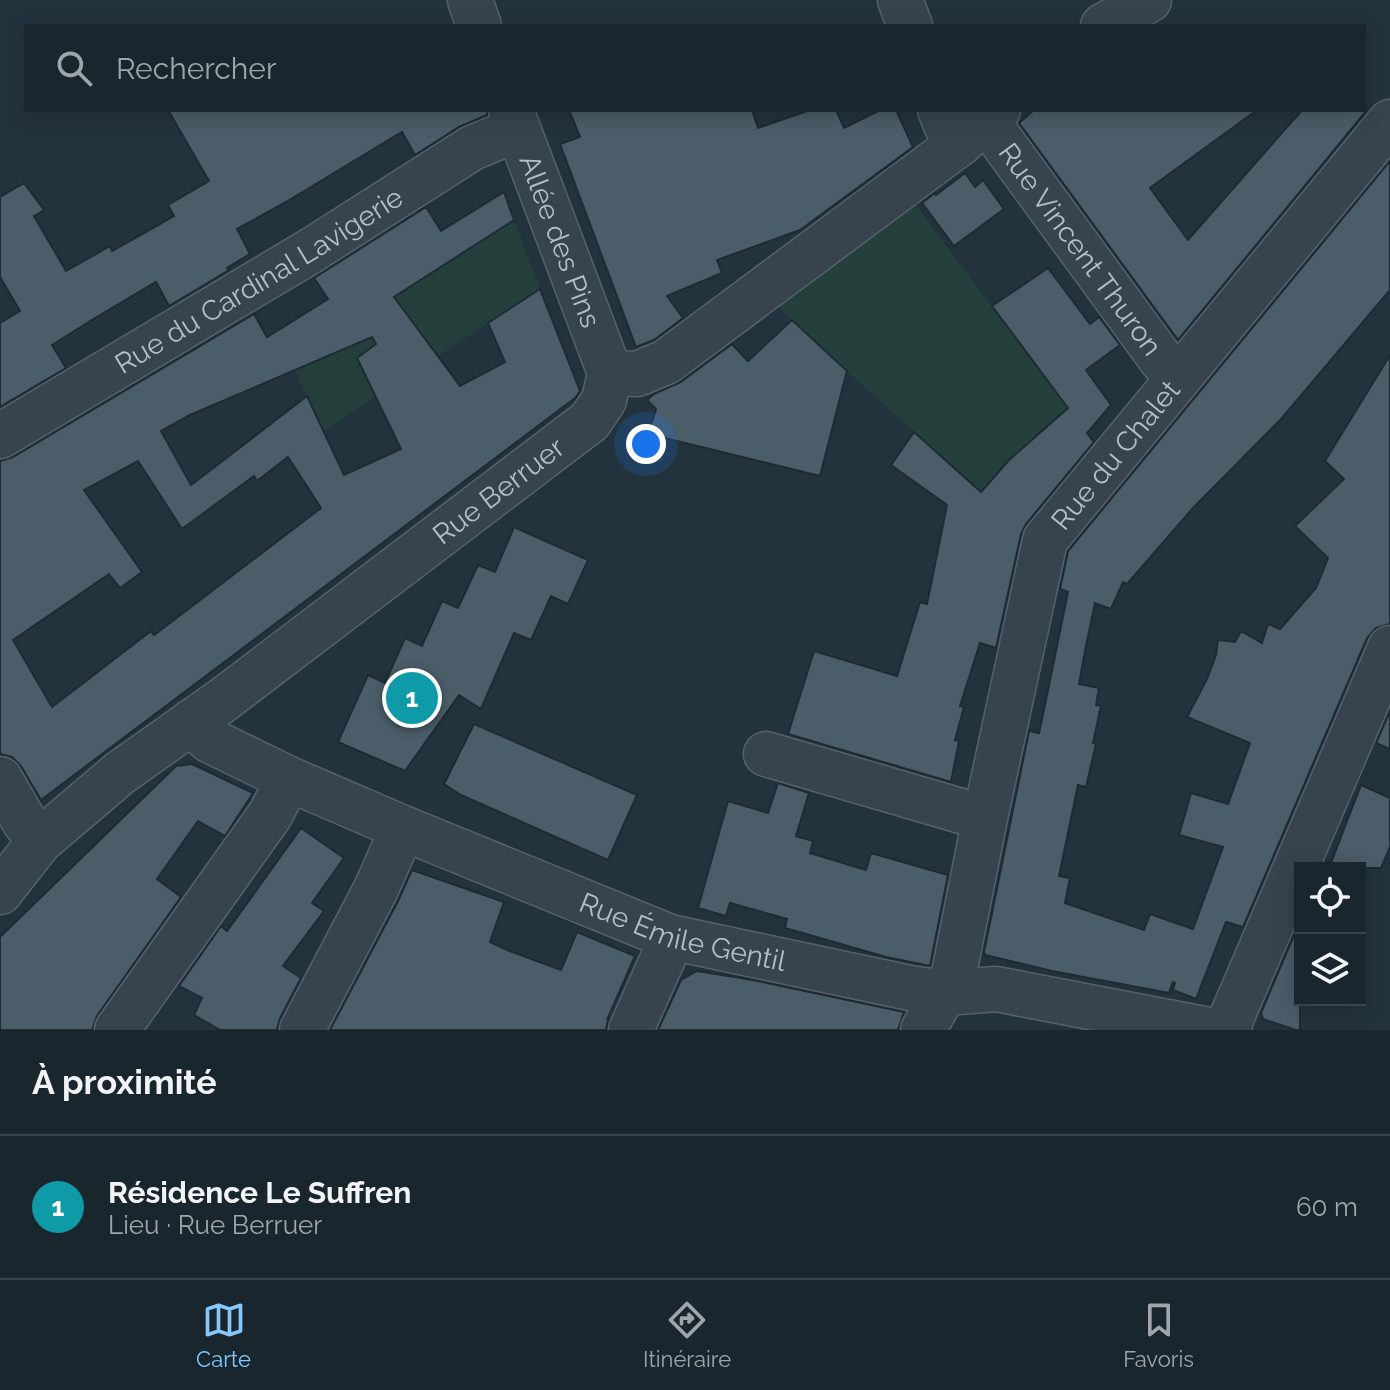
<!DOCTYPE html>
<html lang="fr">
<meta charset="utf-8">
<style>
body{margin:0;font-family:Raleway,sans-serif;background:#27323a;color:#f1f3f6}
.controls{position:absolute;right:24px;bottom:24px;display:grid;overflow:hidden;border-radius:0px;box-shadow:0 4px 20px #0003}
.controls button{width:72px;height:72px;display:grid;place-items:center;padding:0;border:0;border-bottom:2px solid #38434a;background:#1a262e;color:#f1f3f6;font:40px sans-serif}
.you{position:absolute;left:646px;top:444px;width:28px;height:28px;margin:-20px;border:6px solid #fff;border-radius:50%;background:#1a73e8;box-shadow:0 0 0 12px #1a73e833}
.badge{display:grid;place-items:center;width:52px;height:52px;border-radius:50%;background:#85c8fb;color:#fff;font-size:26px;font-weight:700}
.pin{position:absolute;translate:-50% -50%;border:4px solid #fff;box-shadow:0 2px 8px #0006}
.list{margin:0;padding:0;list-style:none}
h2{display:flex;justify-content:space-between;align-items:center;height:104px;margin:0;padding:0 32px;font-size:34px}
h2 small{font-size:26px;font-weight:400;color:#9fa5aa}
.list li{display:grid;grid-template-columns:52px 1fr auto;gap:24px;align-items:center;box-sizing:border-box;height:144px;padding:0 32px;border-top:2px solid #38434a}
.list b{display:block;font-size:30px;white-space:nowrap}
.list p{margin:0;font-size:26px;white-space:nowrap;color:#9fa5aa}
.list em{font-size:26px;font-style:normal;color:#9fa5aa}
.icon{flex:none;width:44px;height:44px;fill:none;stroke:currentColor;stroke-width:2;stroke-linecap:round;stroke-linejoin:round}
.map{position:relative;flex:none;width:1390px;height:1030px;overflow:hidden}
.search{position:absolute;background:#1a262e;box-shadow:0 4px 20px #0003;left:24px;right:24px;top:24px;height:88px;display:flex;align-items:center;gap:20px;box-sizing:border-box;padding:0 28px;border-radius:0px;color:#9fa5aa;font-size:30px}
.sheet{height:248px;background:#1a262e}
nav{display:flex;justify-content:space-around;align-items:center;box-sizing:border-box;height:112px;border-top:2px solid #38434a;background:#1a262e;font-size:22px;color:#9fa5aa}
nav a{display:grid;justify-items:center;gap:4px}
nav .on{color:#85c8fb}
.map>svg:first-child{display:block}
.green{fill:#253f3d}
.building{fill:#4b5d69;stroke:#1e2b35;stroke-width:2;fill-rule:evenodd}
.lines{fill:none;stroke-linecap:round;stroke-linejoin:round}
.minor-casing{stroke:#55626c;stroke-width:47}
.minor{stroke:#37444e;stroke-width:44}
.labels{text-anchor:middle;stroke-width:6;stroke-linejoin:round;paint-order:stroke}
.street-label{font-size:28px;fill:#b2bfc9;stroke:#1c2933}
</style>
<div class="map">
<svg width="1390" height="1030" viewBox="0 0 1390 1030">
<rect width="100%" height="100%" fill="#23333e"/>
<path class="green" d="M912,200L1094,443L1023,528L948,487L956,469L813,341L776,305Z
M514,220L540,289L323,431L290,360Z"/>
<path class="building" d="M168,110H487V115L459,127L415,155L402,132L286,202L237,229L250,254L227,268L229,270L169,306L156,282L95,318L52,345L66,368L0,407V323L20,311L0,277V197L24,183L44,210L34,216L66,271L110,246L112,251L174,216L168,205L209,181Z
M569,110H752L758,128L810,110H836L844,128L880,110H896L913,147L800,230L717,260L722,273L667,296L683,318L654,340L636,347L560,144L580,137Z
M1034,110H1257L1150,188L1188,240L1302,110H1367L1178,340L1019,123Z
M1390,161V290L1282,418L1193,508L1127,584L1123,582L1111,609L1095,603L1085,651L1079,684L1099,688L1096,705L1101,706L1093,743L1096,744L1086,787L1078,785L1059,876L1070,878L1065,903L1144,930L1150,914L1193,929L1223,847L1179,835L1191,793L1228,804L1250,743L1187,717L1207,679L1216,655L1218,640L1235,642L1241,631L1262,643L1268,624L1280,629L1316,588L1328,558L1295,526L1344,479L1325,461L1390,355V624L1376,628L1367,638L1243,927L1226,922L1196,999L1173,990L1175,983L1173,982L1169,993L1052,971L985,955L984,952L1029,731L1039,733L1047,695L1068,592L1060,589L1068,551Z
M965,173L975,187L983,180L1004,209L954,246L922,203L935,193L936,195Z
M504,192L514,220L394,297L460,386L505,362L488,323L540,289L580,391L575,398L41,800L21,766L12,757L0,754V461L13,457L254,314L267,337L328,299L314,278L426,207L441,231ZM372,337L376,344L357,358L401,449L344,475L307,396L191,485L161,431L190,415ZM288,457L321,508L154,635L151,631L52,707L13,640L109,574L120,588L142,572L84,490L138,461L182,529L254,476L257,481Z
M1048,268L1090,324L1099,317L1120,345L1086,370L1111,405L1087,433L1094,442L1026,524L1021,534L996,648L980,643L960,706L964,707L955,740L959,741L951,782L788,734L814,651L897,676L920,602L927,604L947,505L891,465L914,432L981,492L1009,460L1068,408L992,306Z
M792,320L847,371L820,476L648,434L656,409L647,400L654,394L681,382L732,344L748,361Z
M514,527L588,560L568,604L551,596L531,640L514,633L481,709L459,695L405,771L338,742L368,675L385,683L405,638L422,646L442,601L458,608L478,565L495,572Z
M1390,711V749L1376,743Z
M474,724L637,795L608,860L461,795L444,784Z
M192,764L253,793L225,836L198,821L157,879L181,897L97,1016L92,1030H0V937L176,766Z
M778,783L809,793L796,836L813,841L810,853L866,870L871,853L948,875L930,966L886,957L785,928L787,919L730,903L726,916L698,908L728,801L768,813Z
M1361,785L1390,798V847L1381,868H1329Z
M301,828L344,858L312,903L324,911L283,966L301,978L280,1018L277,1030H220L194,1015L202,998L179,986L221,926L227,931L230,927Z
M412,870L504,902L490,942L507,950L561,970L577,932L635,956L607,1020L608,1019L606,1030H330L398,901Z
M1300,921V1030H1296L1263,1019L1261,1013Z
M697,971L753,980L904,1012L898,1030H658L681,980Z"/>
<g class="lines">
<g class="minor-casing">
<g id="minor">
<path d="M470,0L479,26"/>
<path d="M900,0L910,26"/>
<path d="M1103,26L1149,0"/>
<path id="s1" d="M511,110L610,373"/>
<path d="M940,110L947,127L959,144"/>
<path id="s2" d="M986,120L1163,362L1180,375"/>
<path d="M610,373L637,374L666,362L959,144L998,110"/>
<path id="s3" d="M0,436L312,250L472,148L518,129"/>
<path id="s4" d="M191,722L209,740L289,779L403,828L670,937L910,988L945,993L996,989L1210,1030"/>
<path d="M766,754L985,818"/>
<path d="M0,779L24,821L40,841"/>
<path id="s5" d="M0,892L40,841L120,773L223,700L590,421L604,400L610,373"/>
<path d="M117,1030L270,815L289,779"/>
<path d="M302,1030L376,889L403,828"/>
<path d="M631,1030L664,956L670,937"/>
<path id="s6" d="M923,1030L953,978L985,818L1045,540L1390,122"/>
<path d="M1228,1030L1233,1014L1390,648"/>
</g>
</g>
<use href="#minor" class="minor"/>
</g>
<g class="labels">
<g class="street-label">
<text dy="10" stroke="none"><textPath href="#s1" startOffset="140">Allée des Pins</textPath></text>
<text dy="10" stroke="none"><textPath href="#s2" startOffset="160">Rue Vincent Thuron</textPath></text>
<text dy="10" stroke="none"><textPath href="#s3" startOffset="302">Rue du Cardinal Lavigerie</textPath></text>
<text dy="10" stroke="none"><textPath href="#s6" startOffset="618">Rue du Chalet</textPath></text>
<text dy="10" stroke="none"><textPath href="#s5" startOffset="642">Rue Berruer</textPath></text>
<text dy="10" stroke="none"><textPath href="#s4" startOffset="538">Rue Émile Gentil</textPath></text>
</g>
</g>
</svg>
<div class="controls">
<button><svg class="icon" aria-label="locate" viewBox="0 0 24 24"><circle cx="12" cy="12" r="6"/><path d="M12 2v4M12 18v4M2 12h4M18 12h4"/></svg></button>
<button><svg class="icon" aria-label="layers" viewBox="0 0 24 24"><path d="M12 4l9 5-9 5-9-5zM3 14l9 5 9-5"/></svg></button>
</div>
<div class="you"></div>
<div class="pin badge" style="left:412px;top:698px;background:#0f9aa8">1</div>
<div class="search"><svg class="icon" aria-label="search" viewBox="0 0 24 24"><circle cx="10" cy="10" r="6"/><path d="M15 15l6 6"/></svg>Rechercher</div>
</div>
<section class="sheet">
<h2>À proximité<small></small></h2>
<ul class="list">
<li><span class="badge" style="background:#0f9aa8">1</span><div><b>Résidence Le Suffren</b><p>Lieu · Rue Berruer</p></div><em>60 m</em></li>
</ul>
</section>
<nav>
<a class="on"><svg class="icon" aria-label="map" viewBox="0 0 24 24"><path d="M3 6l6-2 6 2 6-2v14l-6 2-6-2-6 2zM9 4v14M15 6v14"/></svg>Carte</a>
<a><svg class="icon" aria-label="directions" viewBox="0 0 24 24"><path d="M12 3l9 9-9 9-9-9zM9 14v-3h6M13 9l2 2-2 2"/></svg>Itinéraire</a>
<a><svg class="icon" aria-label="saved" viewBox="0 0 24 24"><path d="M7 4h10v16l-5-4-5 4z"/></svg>Favoris</a>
</nav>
